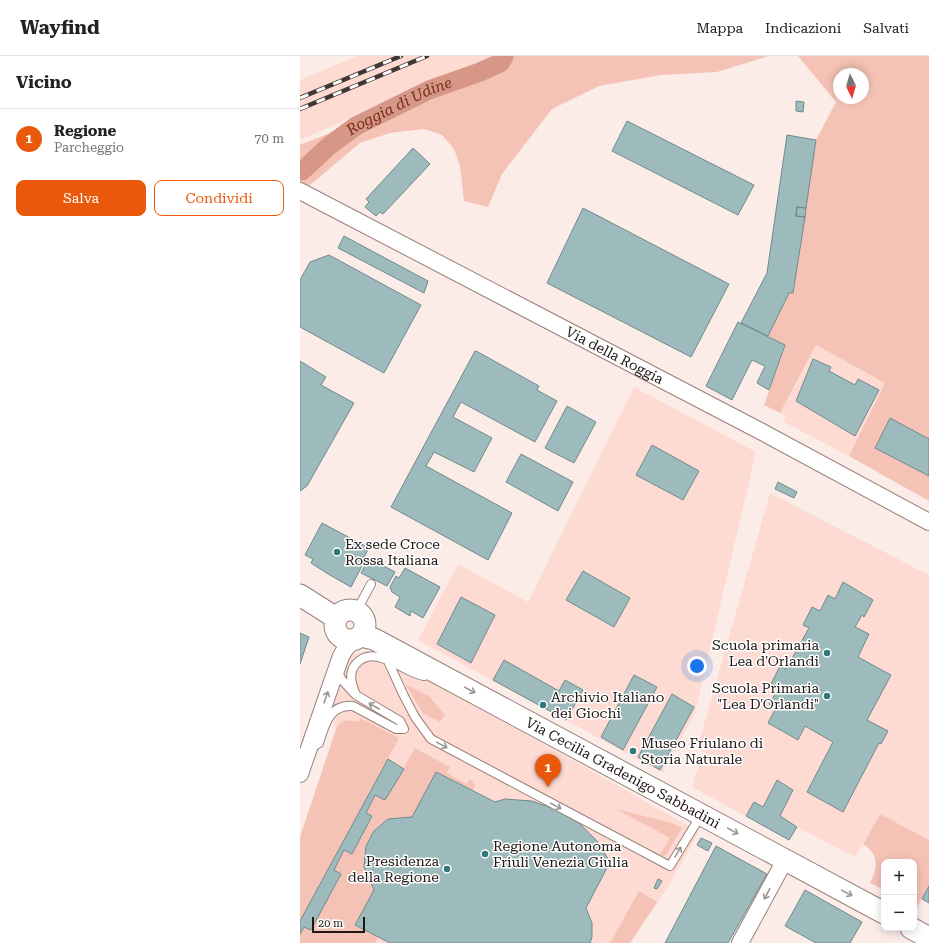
<!DOCTYPE html>
<html lang="it">
<meta charset="utf-8">
<style>
body{margin:0;font-family:"Roboto Serif",serif;background:#f6f6f6;color:#222}
.controls{position:absolute;right:12px;bottom:12px;display:grid;overflow:hidden;border-radius:8px;box-shadow:0 2px 10px #0003}
.controls button{width:36px;height:36px;display:grid;place-items:center;padding:0;border:0;border-bottom:1px solid #e0e0e0;background:#fff;color:#222;font:20px sans-serif}
.compass{position:absolute;left:533px;top:12px;width:36px;height:36px;border-radius:50%;background:#fff;box-shadow:0 2px 10px #0003;rotate:175deg}
.scale{position:absolute;left:12px;bottom:10px;width:53px;box-sizing:border-box;padding-left:4px;border:2px solid #201715;border-top:0;font-size:11px;line-height:14px;white-space:nowrap;color:#201715;-webkit-text-stroke:3px #fff;paint-order:stroke}
.you{position:absolute;left:397px;top:610px;width:14px;height:14px;margin:-10px;border:3px solid #fff;border-radius:50%;background:#1a73e8;box-shadow:0 0 0 6px #1a73e833}
.badge{display:grid;place-items:center;width:26px;height:26px;border-radius:50%;background:#ea580c;color:#fff;font-size:13px;font-weight:700}
.pin{position:absolute;translate:-50% -33px;filter:drop-shadow(0 1px 2px #0008)}
.pin::after{content:'';position:absolute;top:21px;width:14px;height:12px;background:inherit;clip-path:polygon(0 0,100% 0,50% 100%)}
.list{margin:0;padding:0;list-style:none}
h2{display:flex;justify-content:space-between;align-items:center;height:52px;margin:0;padding:0 16px;font-size:17px}
h2 small{font-size:13px;font-weight:400;color:#767676}
.list li{display:grid;grid-template-columns:26px 1fr auto;gap:12px;align-items:center;box-sizing:border-box;height:60px;padding:0 16px;border-top:1px solid #e0e0e0}
.list b{display:block;font-size:15px;white-space:nowrap}
.list p{margin:0;font-size:13px;white-space:nowrap;color:#767676}
.list em{font-size:13px;font-style:normal;color:#767676}
.actions{display:flex;gap:8px;padding:12px 16px}
.actions a{flex:1;padding:9px 0;border:1px solid #ea580c;border-radius:8px;text-align:center;font-size:14px;color:#ea580c}
.actions .main{background:#ea580c;color:#fff}
.map{position:relative;flex:none;width:629px;height:887px;overflow:hidden}
header{display:flex;align-items:center;gap:24px;box-sizing:border-box;height:56px;padding:0 20px;background:#fff;border-bottom:1px solid #e0e0e0}
header strong{font-size:19px}
nav{display:flex;gap:22px;margin-inline-start:auto;font-size:14px}
main{display:flex}
aside{flex:1;background:#fff}
.map>svg:first-child{display:block}
.built{fill:#fedbd2}
.green{fill:#f5c3b6;fill-rule:evenodd}
.lines{fill:none;stroke-linecap:round;stroke-linejoin:round}
.canal{stroke:#d79787;stroke-width:19}
.building{fill:#9dbabc;stroke:#6f8a8d}
.service-casing{stroke:#988079;stroke-width:10}
.minor-casing{stroke:#988079;stroke-width:18}
.tertiary-casing{stroke:#988079;stroke-width:23}
.service{stroke:#fff;stroke-width:8}
.minor{stroke:#fff;stroke-width:16}
.tertiary{stroke:#fff;stroke-width:21}
.rail-casing{stroke:#413734;stroke-width:4.5}
.rail{stroke:#fff;stroke-width:3;stroke-dasharray:9;stroke-linecap:butt}
.oneway{stroke:#9b9796}
.poi-dot{fill:#2f787e;stroke:#fff;stroke-width:1.5}
.labels{text-anchor:middle;stroke-width:3;stroke-linejoin:round;paint-order:stroke}
.street-label{font-size:14px;fill:#201715;stroke:#fff}
.poi-label{font-size:14px;fill:#201715;stroke:#fff;text-anchor:start}
.water-label{font-size:15px;font-style:italic;fill:#782c19;stroke:#fff}
</style>
<header>
<strong>Wayfind</strong>
<nav><a>Mappa</a><a>Indicazioni</a><a>Salvati</a></nav>
</header>
<main>
<aside>
<h2>Vicino<small></small></h2>
<ul class="list">
<li><span class="badge">1</span><div><b>Regione</b><p>Parcheggio</p></div><em>70 m</em></li>
</ul>
<div class="actions"><a class="main">Salva</a><a>Condividi</a></div>
</aside>
<div class="map">
<svg width="629" height="887" viewBox="0 0 629 887">
<rect width="100%" height="100%" fill="#fcece8"/>
<path class="built" d="M57,0H196L0,84V24Z
M516,289L586,327L549,400L484,366L485,360L480,357Z
M334,331L456,396L395,657L363,717L118,584L158,508L228,546Z
M470,437L629,519V784L580,758L555,801L497,771L489,784L392,731L395,719L405,697L397,693Z
M66,595L83,598L94,603L399,776L369,829L330,887H0V781L35,675L33,638L48,601L53,598Z"/>
<path class="green" d="M209,0H469L417,16L361,19L299,30L252,53L202,118L188,151L164,145L160,110L154,93L142,79L124,73L90,77L60,87L9,130L0,126V89L58,66L83,60L201,8Z
M498,0H629V445L549,400L585,327L516,289L480,357L464,349L485,290L468,280L489,237H493L516,84L536,46ZM539,18H563V42H539Z
M105,628L129,640L145,659L140,666L123,657Z
M60,662L99,682L0,865V781L37,671C45,660 50,667 59,665Z
M115,692L150,711L147,717L166,728L170,723L173,725L175,730L173,735L136,716L112,761L88,763L74,775L66,790L64,811L74,834L56,869L78,881L75,887H0V878L4,871L11,874L41,818L34,814L44,794L52,798L72,760L66,757L75,739L85,744Z
M316,753L372,767L382,772L367,798L363,800L360,799L370,782Z
M580,758L629,784V830L617,851L614,850V806H584V834L570,827C578,811 579,798 563,788Z
M339,835L357,846L330,887H310Z"/>
<g class="lines">
<path class="canal" id="s1" d="M2,115L30,89L56,70L129,34L180,16L200,7L204,1"/>
</g>
<path class="building" d="M496,45L504,46L503,56L496,55Z
M327,65L454,129L438,159L312,95Z
M487,79L516,84L506,152L497,151L496,160L505,161L493,237H489L468,280L441,267L467,217Z
M113,92L130,108L83,158L80,156L76,160L65,151L69,146L66,143Z
M497,151L506,152L505,161L496,160Z
M283,152L429,228L391,301L247,227Z
M44,180L128,225L124,237L38,192Z
M29,199L121,249L84,317L0,271V224L10,206Z
M438,266L485,289L469,334L457,327L465,310L452,304L432,344L406,330Z
M175,295L178,296L239,330L237,334L257,345L235,386L161,346L153,361L192,382L174,416L134,396L126,410L212,457L188,504L91,451Z
M513,303L531,311L529,315L555,329L558,323L579,334L555,380L496,345Z
M0,305L26,321L21,329L54,347L7,430L0,435Z
M267,350L296,366L274,407L245,392Z
M590,362L629,383V420L575,392Z
M352,389L399,415L383,444L336,419Z
M221,398L273,426L258,455L206,426Z
M478,426L497,436L494,442L475,433Z
M22,467L69,492L60,509L62,510L51,531L28,518L11,507L13,503L5,499Z
M69,502L95,516L87,530L61,517Z
M105,512L140,531L123,562L111,555L110,560L95,551L100,541L92,536L90,531L96,520L99,522Z
M283,515L330,542L314,571L266,544Z
M543,526L573,544L564,561L562,559L555,571L569,578L558,601L591,619L567,664L588,675L581,688L579,687L543,756L507,736L533,686L505,670L498,684L468,667L476,652L469,648L479,632L471,628L480,610L486,613L509,572L503,569L512,551L520,555L528,539L535,543Z
M161,541L195,559L171,607L137,588Z
M0,577L9,581L0,608Z
M204,604L259,635L265,624L283,634L266,664L193,624Z
M334,619L357,631L323,694L301,681Z
M372,638L394,651L360,714L338,701Z
M88,703L104,713L85,744L75,739L66,757L72,760L52,798L44,794L34,814L41,818L11,874L4,871L0,878V865Z
M136,716L195,746L205,743L232,745L257,754L279,767L297,785L310,806L286,852L292,867V881L290,887H90L55,869L74,834L64,811L66,790L74,775L88,763L112,761Z
M477,724L493,734L480,760L497,771L489,784L446,760L454,746L463,751Z
M401,782L412,787L408,795L397,789Z
M416,790L467,818L428,887H365Z
M358,823L362,825L357,833L354,832Z
M629,830V847L622,843Z
M505,834L562,866L550,887H516L485,870Z"/>
<g class="lines">
<g class="service-casing">
<path id="service" d="M57,554L71,528
M83,594L103,638L115,661L131,683L370,810L401,759
M37,615L42,624L54,637
M11,692L19,687C25,669 29,648 53,650L96,673H104L100,665L56,639C52,629 48,618 55,609C74,585 105,618 124,620"/>
</g>
<g class="minor-casing">
<g id="minor">
<path id="s2" d="M0,135L464,377L629,466"/>
<path d="M0,718L41,600L46,592L55,583"/>
<path d="M440,887L485,804"/>
</g>
</g>
<g class="tertiary-casing">
<g id="tertiary">
<path d="M0,539L36,562"/>
<circle cx="50" cy="569" r="15"/>
<path id="s3" d="M61,580L74,583L584,857"/>
<path d="M611,872L629,882"/>
</g>
</g>
<use href="#service" class="service"/>
<use href="#minor" class="minor"/>
<use href="#tertiary" class="tertiary"/>
<g class="rail-casing">
<path id="rail" d="M0,42L101,0
M0,53L127,0"/>
</g>
<use href="#rail" class="rail"/>
</g>
<defs><path id="oneway-shaft" d="M-6 0H5M1.5-3L5.5 0L1.5 3" fill="none" stroke-width="1.6" stroke-linecap="round" stroke-linejoin="round"/></defs>
<g class="oneway">
<use href="#oneway-shaft" transform="translate(170 634) rotate(28)"/>
<use href="#oneway-shaft" transform="translate(26 641) rotate(-71)"/>
<use href="#oneway-shaft" transform="translate(74 650) rotate(-150)"/>
<use href="#oneway-shaft" transform="translate(142 689) rotate(28)"/>
<use href="#oneway-shaft" transform="translate(256 750) rotate(28)"/>
<use href="#oneway-shaft" transform="translate(433 775) rotate(28)"/>
<use href="#oneway-shaft" transform="translate(378 796) rotate(-59)"/>
<use href="#oneway-shaft" transform="translate(547 837) rotate(28)"/>
<use href="#oneway-shaft" transform="translate(467 838) rotate(118)"/>
</g>
<g class="poi-dot">
<circle cx="37" cy="496" r="4"/>
<circle cx="527" cy="597" r="4"/>
<circle cx="527" cy="640" r="4"/>
<circle cx="243" cy="649" r="4"/>
<circle cx="333" cy="695" r="4"/>
<circle cx="185" cy="798" r="4"/>
<circle cx="147" cy="813" r="4"/>
</g>
<g class="labels">
<g class="street-label">
<text dy="5" stroke="none"><textPath href="#s2" startOffset="355">Via della Roggia</textPath></text>
<text dy="5" stroke="none"><textPath href="#s3" startOffset="296">Via Cecilia Gradenigo Sabbadini</textPath></text>
</g>
<g class="poi-label">
<text x="45" y="493">Ex sede Croce<tspan x="45" dy="16">Rossa Italiana</tspan></text>
<text x="519" y="594" text-anchor="end">Scuola primaria<tspan x="519" dy="16">Lea d'Orlandi</tspan></text>
<text x="519" y="637" text-anchor="end">Scuola Primaria<tspan x="519" dy="16">"Lea D'Orlandi"</tspan></text>
<text x="251" y="646">Archivio Italiano<tspan x="251" dy="16">dei Giochi</tspan></text>
<text x="341" y="692">Museo Friulano di<tspan x="341" dy="16">Storia Naturale</tspan></text>
<text x="193" y="795">Regione Autonoma<tspan x="193" dy="16">Friuli Venezia Giulia</tspan></text>
<text x="139" y="810" text-anchor="end">Presidenza<tspan x="139" dy="16">della Regione</tspan></text>
</g>
<g class="water-label">
<text dy="5" stroke="none"><textPath href="#s1" startOffset="118">Roggia di Udine</textPath></text>
</g>
</g>
</svg>
<div class="controls">
<button>+</button>
<button>−</button>
</div>
<svg class="compass" viewBox="-18 -18 36 36"><path d="M0-13l5 13h-10z" fill="#e53935"/><path d="M0 13l5-13h-10z" fill="#767676"/></svg>
<div class="scale">20 m</div>
<div class="you"></div>
<div class="pin badge" style="left:248px;top:731px">1</div>
</div>
</main>
